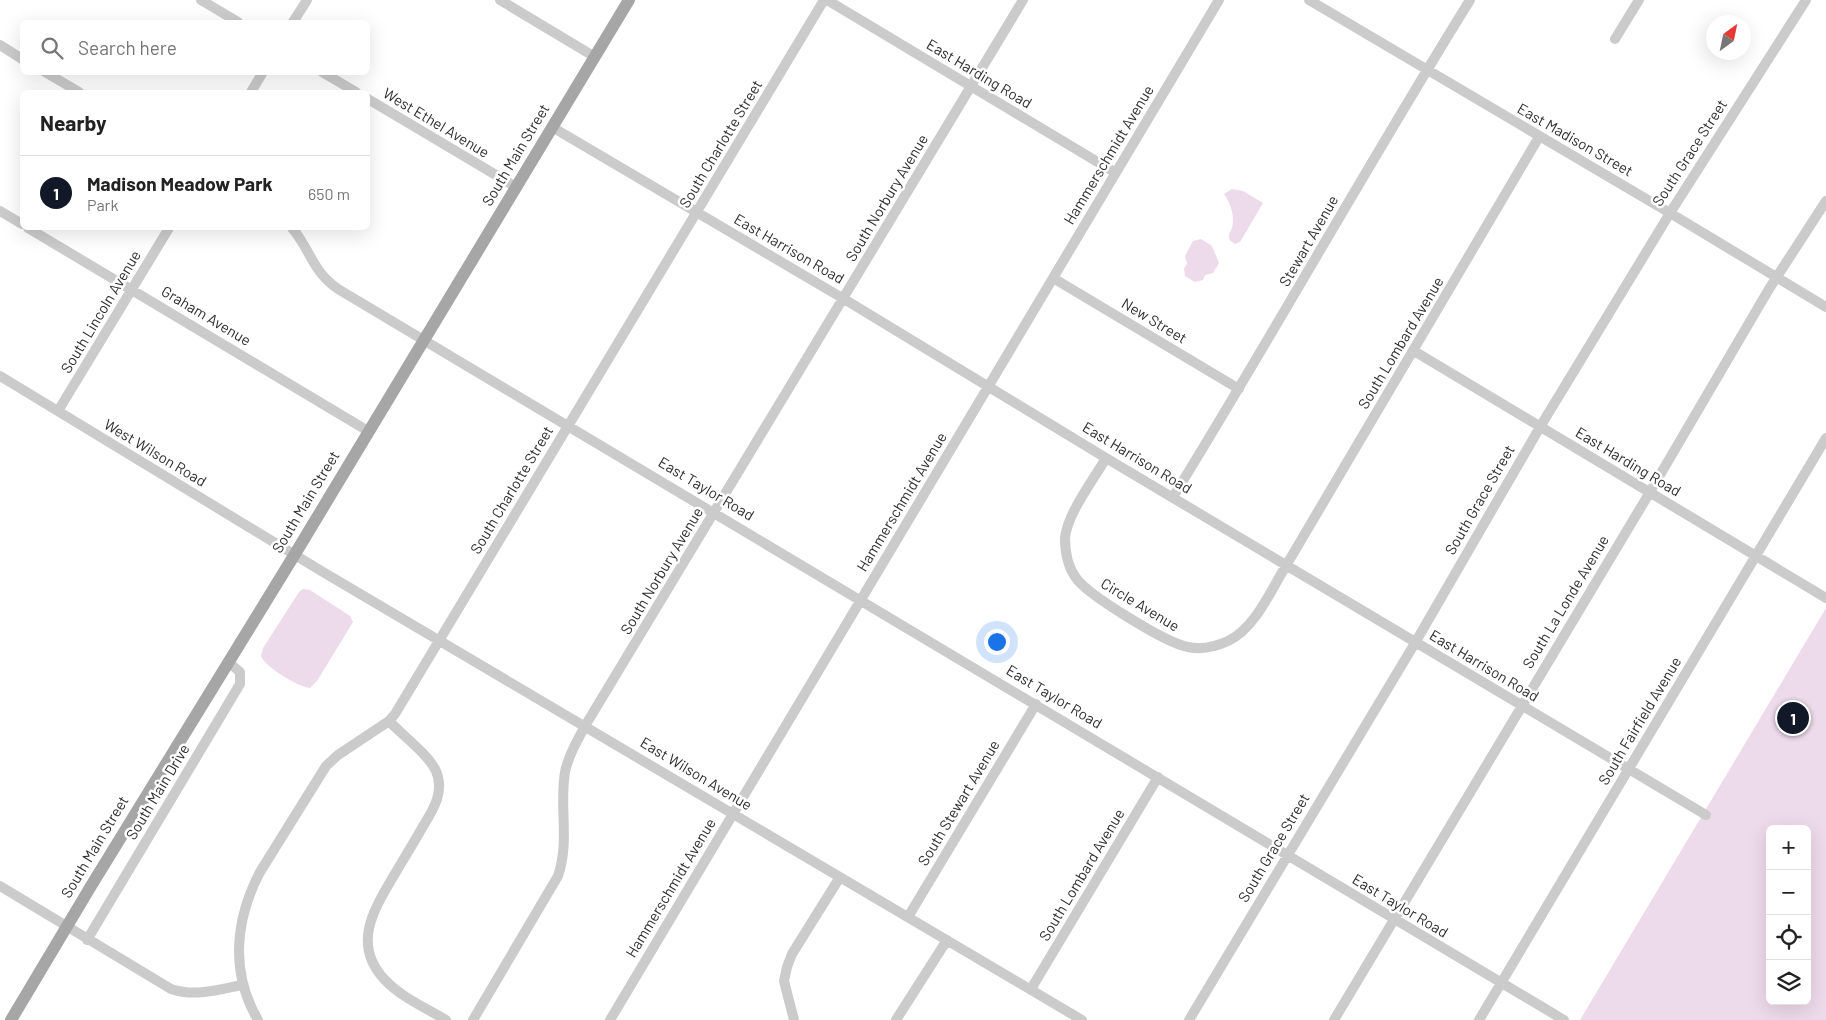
<!DOCTYPE html>
<meta charset="utf-8">
<style>
body{margin:0;font-family:Barlow,sans-serif;background:#f2f2f2;color:#222}
.controls{position:absolute;right:15px;bottom:15px;display:grid;overflow:hidden;border-radius:8px;box-shadow:0 5px 20px #0002}
.controls button{width:45px;height:45px;display:grid;place-items:center;padding:0;border:0;border-bottom:1px solid #e0e0e0;background:#fff;color:#222;font:25px sans-serif}
.compass{position:absolute;left:1706px;top:15px;width:45px;height:45px;border-radius:50%;background:#fff;box-shadow:0 5px 20px #0002;rotate:33deg}
.you{position:absolute;left:996px;top:641px;width:18px;height:18px;margin:-12px;border:4px solid #fff;border-radius:50%;background:#1a73e8;box-shadow:0 0 0 8px #1a73e833}
.badge{display:grid;place-items:center;width:32px;height:32px;border-radius:50%;background:#111827;color:#fff;font-size:16px;font-weight:700}
.pin{position:absolute;translate:-50% -50%;border:2px solid #fff;box-shadow:0 1px 5px #0006}
.list{margin:0;padding:0;list-style:none}
h2{display:flex;justify-content:space-between;align-items:center;height:65px;margin:0;padding:0 20px;font-size:21px}
h2 small{font-size:16px;font-weight:400;color:#767676}
.list li{display:grid;grid-template-columns:32px 1fr auto;gap:15px;align-items:center;box-sizing:border-box;height:75px;padding:0 20px;border-top:1px solid #e0e0e0}
.list b{display:block;font-size:19px;white-space:nowrap}
.list p{margin:0;font-size:16px;white-space:nowrap;color:#767676}
.list em{font-size:16px;font-style:normal;color:#767676}
.icon{flex:none;width:28px;height:28px;fill:none;stroke:currentColor;stroke-width:2;stroke-linecap:round;stroke-linejoin:round}
.map{position:relative;flex:none;width:1826px;height:1020px;overflow:hidden}
.search{position:absolute;background:#fff;box-shadow:0 5px 20px #0002;left:20px;top:20px;width:350px;height:55px;display:flex;align-items:center;gap:12px;box-sizing:border-box;padding:0 18px;border-radius:8px;color:#767676;font-size:19px}
.panel{position:absolute;background:#fff;box-shadow:0 5px 20px #0002;left:20px;top:90px;width:350px;height:140px;border-radius:8px}
.map>svg:first-child{display:block}
.green{fill:#eddaeb;fill-rule:evenodd}
.lines{fill:none;stroke-linecap:round;stroke-linejoin:round}
.minor{stroke:#cbcbcb;stroke-width:10}
.major{stroke:#a6a6a6;stroke-width:12}
.labels{text-anchor:middle;stroke-width:5;stroke-linejoin:round;paint-order:stroke}
.street-label{font-size:15px;fill:#2e2e2e;stroke:#fff}
</style>
<div class="map">
<svg width="1826" height="1020" viewBox="0 0 1826 1020">
<rect width="100%" height="100%" fill="#fff"/>
<path class="green" d="M1232,189L1243,191L1263,203L1240,242L1235,244C1232,242 1228,240 1229,235C1229,233 1231,231 1232,228C1235,216 1231,204 1224,194Z
M1201,239L1212,246L1219,263L1213,273L1205,275L1203,280L1195,282L1185,276L1184,268L1187,264L1185,256L1193,241Z
M303,589L310,590L350,616L353,622L317,681L310,688C298,687 265,667 261,656L263,648L299,592Z
M1826,608V1020H1580ZM1770,829H1807V1001H1770Z"/>
<g class="lines">
<path class="minor" d="M201,0L238,22
M500,0L595,57
M827,0L1116,173
M1309,0L1670,213L1826,307
M293,22L307,0
M1615,39L1639,0
M0,45L22,59
M45,72L79,92
M322,72L356,92
M251,92L263,72
M368,99L516,187
M552,127L844,299L1106,458L1706,815
M0,211L22,224
M28,228L368,431
M292,228C311,250 311,270 338,289L1564,1020
M1053,278L1239,389
M1414,351L1826,598
M0,376L323,572L1082,1020
M58,411L169,228
M1106,458C1094,479 1067,514 1065,538C1065,551 1068,567 1076,578C1088,595 1166,643 1188,647C1202,650 1215,647 1228,641C1255,629 1272,588 1287,564L1539,137
M1173,497C1274,333 1368,164 1470,0
M389,721C402,735 428,754 436,771C445,792 433,810 422,828C413,844 403,860 393,877C373,911 352,945 385,980C401,997 426,1008 446,1020
M0,886L171,989C195,997 218,990 242,985
M908,917L1036,704
M87,940L240,684V672L228,662
M1031,989L1158,777
M258,1020C230,972 235,920 260,872L326,766L338,755L389,721L395,714L824,0
M473,1020L558,876C570,841 559,807 565,772C568,755 578,740 585,726L1023,0
M610,1020L1219,0
M794,1020L784,981L787,967L792,954L840,877
M896,1020L947,940
M1189,1020L1415,643L1540,427L1670,213L1806,0
M1334,1020L1650,492L1769,289L1826,201
M1479,1020L1826,438"/>
<path class="major" d="M11,1020L91,886L295,554L629,0"/>
</g>
<g class="labels">
<g class="street-label">
<text transform="translate(979 74) rotate(31)" y="5">East Harding Road</text>
<text transform="translate(436 123) rotate(31)" y="5">West Ethel Avenue</text>
<text transform="translate(1575 140) rotate(30)" y="5">East Madison Street</text>
<text transform="translate(721 144) rotate(-59)" y="5">South Charlotte Street</text>
<text transform="translate(1690 153) rotate(-57)" y="5">South Grace Street</text>
<text transform="translate(516 155) rotate(-59)" y="5">South Main Street</text>
<text transform="translate(1109 155) rotate(-59)" y="5">Hammerschmidt Avenue</text>
<text transform="translate(887 198) rotate(-59)" y="5">South Norbury Avenue</text>
<text transform="translate(1309 241) rotate(-60)" y="5">Stewart Avenue</text>
<text transform="translate(789 249) rotate(30)" y="5">East Harrison Road</text>
<text transform="translate(101 312) rotate(-59)" y="5">South Lincoln Avenue</text>
<text transform="translate(206 316) rotate(31)" y="5">Graham Avenue</text>
<text transform="translate(1154 321) rotate(31)" y="5">New Street</text>
<text transform="translate(1401 343) rotate(-59)" y="5">South Lombard Avenue</text>
<text transform="translate(155 453) rotate(31)" y="5">West Wilson Road</text>
<text transform="translate(1137 458) rotate(31)" y="5">East Harrison Road</text>
<text transform="translate(1628 462) rotate(31)" y="5">East Harding Road</text>
<text transform="translate(706 489) rotate(31)" y="5">East Taylor Road</text>
<text transform="translate(512 490) rotate(-59)" y="5">South Charlotte Street</text>
<text transform="translate(1480 500) rotate(-60)" y="5">South Grace Street</text>
<text transform="translate(306 502) rotate(-59)" y="5">South Main Street</text>
<text transform="translate(902 502) rotate(-59)" y="5">Hammerschmidt Avenue</text>
<text transform="translate(662 571) rotate(-59)" y="5">South Norbury Avenue</text>
<text transform="translate(1566 602) rotate(-59)" y="5">South La Londe Avenue</text>
<text transform="translate(1140 605) rotate(31)" y="5">Circle Avenue</text>
<text transform="translate(1484 666) rotate(31)" y="5">East Harrison Road</text>
<text transform="translate(1054 697) rotate(31)" y="5">East Taylor Road</text>
<text transform="translate(1640 721) rotate(-59)" y="5">South Fairfield Avenue</text>
<text transform="translate(696 774) rotate(31)" y="5">East Wilson Avenue</text>
<text transform="translate(158 792) rotate(-59)" y="5">South Main Drive</text>
<text transform="translate(959 803) rotate(-59)" y="5">South Stewart Avenue</text>
<text transform="translate(95 847) rotate(-59)" y="5">South Main Street</text>
<text transform="translate(1274 848) rotate(-59)" y="5">South Grace Street</text>
<text transform="translate(1082 875) rotate(-59)" y="5">South Lombard Avenue</text>
<text transform="translate(671 888) rotate(-59)" y="5">Hammerschmidt Avenue</text>
<text transform="translate(1400 906) rotate(31)" y="5">East Taylor Road</text>
</g>
</g>
</svg>
<div class="controls">
<button>+</button>
<button>−</button>
<button><svg class="icon" aria-label="locate" viewBox="0 0 24 24"><circle cx="12" cy="12" r="6"/><path d="M12 2v4M12 18v4M2 12h4M18 12h4"/></svg></button>
<button><svg class="icon" aria-label="layers" viewBox="0 0 24 24"><path d="M12 4l9 5-9 5-9-5zM3 14l9 5 9-5"/></svg></button>
</div>
<svg class="compass" viewBox="-18 -18 36 36"><path d="M0-13l5 13h-10z" fill="#e53935"/><path d="M0 13l5-13h-10z" fill="#767676"/></svg>
<div class="you"></div>
<div class="pin badge" style="left:1793px;top:718px">1</div>
<div class="search"><svg class="icon" aria-label="search" viewBox="0 0 24 24"><circle cx="10" cy="10" r="6"/><path d="M15 15l6 6"/></svg>Search here</div>
<section class="panel">
<h2>Nearby<small></small></h2>
<ul class="list">
<li><span class="badge">1</span><div><b>Madison Meadow Park</b><p>Park</p></div><em>650 m</em></li>
</ul>
</section>
</div>
